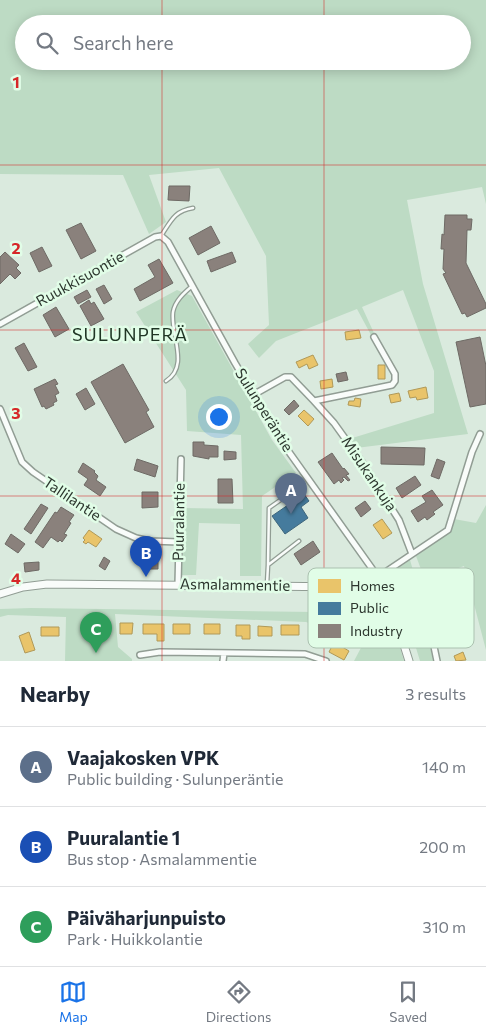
<!DOCTYPE html>
<meta charset="utf-8">
<style>
body{margin:0;font-family:Commissioner,sans-serif;background:#f2f2f3;color:#1f2937}
.you{position:absolute;left:218px;top:416px;width:18px;height:18px;margin:-12px;border:4px solid #fff;border-radius:50%;background:#1a73e8;box-shadow:0 0 0 8px #1a73e833}
.badge{display:grid;place-items:center;width:32px;height:32px;border-radius:50%;background:#1a73e8;color:#fff;font-size:16px;font-weight:700}
.pin{position:absolute;translate:-50% -41px;filter:drop-shadow(0 1px 2px #0008)}
.pin::after{content:'';position:absolute;top:26px;width:18px;height:15px;background:inherit;clip-path:polygon(0 0,100% 0,50% 100%)}
.list{margin:0;padding:0;list-style:none}
h2{display:flex;justify-content:space-between;align-items:center;height:65px;margin:0;padding:0 20px;font-size:21px}
h2 small{font-size:16px;font-weight:400;color:#747a83}
.list li{display:grid;grid-template-columns:32px 1fr auto;gap:15px;align-items:center;box-sizing:border-box;height:80px;padding:0 20px;border-top:1px solid #e0e1e3}
.list b{display:block;font-size:19px;white-space:nowrap}
.list p{margin:0;font-size:16px;white-space:nowrap;color:#747a83}
.list em{font-size:16px;font-style:normal;color:#747a83}
.icon{flex:none;width:28px;height:28px;fill:none;stroke:currentColor;stroke-width:2;stroke-linecap:round;stroke-linejoin:round}
.map{position:relative;flex:none;width:486px;height:661px;overflow:hidden}
.search{position:absolute;background:#fff;box-shadow:0 2px 12px #0003;left:15px;right:15px;top:15px;height:55px;display:flex;align-items:center;gap:12px;box-sizing:border-box;padding:0 18px;border-radius:28px;color:#747a83;font-size:19px}
.sheet{height:305px;background:#fff}
nav{display:flex;justify-content:space-around;align-items:center;box-sizing:border-box;height:70px;border-top:1px solid #e0e1e3;background:#fff;font-size:14px;color:#747a83}
nav a{display:grid;justify-items:center;gap:2px}
nav .on{color:#1a73e8}
.map>svg:first-child{display:block}
.green{fill:#bddbc4;fill-rule:evenodd}
.homes{fill:#e9c46a;stroke:#b09958}
.public{fill:#457b9d;stroke:#3e667c}
.industry{fill:#8a817c;stroke:#6e6a65}
.lines{fill:none;stroke-linecap:round;stroke-linejoin:round}
.lane-casing{stroke:#919d94;stroke-width:5}
.street-casing{stroke:#919d94;stroke-width:8}
.secondary-casing{stroke:#919d94;stroke-width:9}
.lane{stroke:#f9fcfa;stroke-width:2.5}
.street{stroke:#f9fcfa;stroke-width:5}
.secondary{stroke:#f9fcfa;stroke-width:7}
.grid{fill:none;stroke:#d62828;stroke-width:1;stroke-opacity:0.55}
.labels{text-anchor:middle;stroke-width:5;stroke-linejoin:round;paint-order:stroke}
.street-label{font-size:15px;fill:#2c362e;stroke:#e1fde7}
.quarter-label{font-size:18px;letter-spacing:1px;fill:#1f3524;stroke:#e1fde7}
.key{fill:#e1fde7;stroke:#abc1b0;stroke-width:1}
.key-label{font-size:14px;fill:#2c362e}
.grid-label{font-size:16px;text-anchor:middle;font-weight:bold;fill:#d62828;stroke:#e1fde7;stroke-width:5;stroke-linejoin:round;paint-order:stroke}
</style>
<div class="map">
<svg width="486" height="661" viewBox="0 0 486 661">
<rect width="100%" height="100%" fill="#daeade"/>
<path class="green" d="M0,0H486V204L482,187L407,200L423,284L468,434L356,448L349,439L434,413V371L403,290L362,307L374,333L371,335L357,309L276,341L259,358L248,344L269,325L266,256L219,168L149,175L166,222L149,234L123,175L0,174ZM24,24H462V61H24Z
M177,290L192,296L272,440L296,473L262,496L261,576H240V524L199,523L196,575H182L183,508L243,509L241,435L187,431L186,390L136,312Z
M486,505V650L464,566L425,580L416,556L451,530L454,519L476,523Z
M410,560L419,591L433,661H420L397,585L390,574Z
M376,588L382,589L404,661H354L363,644L306,622L115,614L118,647L132,659V661H65L66,617L8,615L0,617V609L31,608L315,612L332,619L374,620L375,594H363V590Z"/>
<path class="homes" d="M359,330L361,338L346,340L345,332Z
M313,355L318,365L309,369L307,364L299,368L296,362Z
M378,365H385V379H378Z
M332,379L333,387L321,389L320,381Z
M426,387L428,398L417,400L416,397L410,398L408,391Z
M399,393L401,401L391,403L389,395Z
M355,398L361,399L360,407L348,405L349,401H354Z
M304,410L314,419L308,426L298,416Z
M382,519L392,533L383,539L373,525Z
M89,530L102,539L96,547L88,542L86,544L83,542L85,540L83,538Z
M120,623H133L132,634H120Z
M143,624H164V641H157V634H143Z
M173,624H190V634H173Z
M204,624H220V634H204Z
M236,625H250V639H242V636H236Z
M281,625H299V635H281Z
M258,626L272,627V636H258Z
M41,627H59V636H41Z
M29,632L35,650L25,653L19,636Z
M334,642L349,651L344,660L329,652Z
M463,652L466,660L456,661L454,656Z"/>
<path class="public" d="M304,494L309,501L301,507L308,518L285,534L272,516Z"/>
<path class="industry" d="M169,186H190L189,201L168,200Z
M445,215H467V219H472L471,230H467L466,263L486,304V308L467,317L465,313L462,314L443,274L446,273L443,269L444,249H441L442,234L444,235Z
M81,223L96,251L81,259L66,230Z
M211,226L220,243L198,255L189,238Z
M42,247L52,266L39,272L30,253Z
M5,252L19,265L16,268L21,273L15,279L10,274L0,284V257Z
M232,252L236,262L211,272L207,261Z
M159,259L173,283L140,301L134,289L155,277L148,265Z
M104,285L112,299L104,304L96,289Z
M87,290L91,297L78,304L74,297Z
M89,300L91,304L94,302L104,319L91,326L80,306Z
M56,307L69,329L55,337L43,315Z
M480,337L486,366V404L470,407L456,342Z
M24,343L37,367L28,371L15,348Z
M123,364L149,410L146,412L154,427L125,443L91,382Z
M346,372L348,380L338,382L336,374Z
M55,379L58,384L55,385L59,393L55,395L57,401L53,403L54,405L46,409L44,406L42,407L34,389Z
M86,388L95,404L85,410L76,394Z
M294,400L299,406L289,415L284,410Z
M193,442H204V445L218,446V457H209V459L193,456Z
M381,447L425,448L424,465L381,464Z
M224,451L236,452V459L224,460Z
M332,453L343,469L344,468L349,474L346,475L350,480L348,481L344,477L342,478L344,480L341,483L339,480L334,484L318,462Z
M137,459L158,466L155,477L134,470Z
M437,459L445,462L439,479L431,476Z
M83,463L95,471L94,472L98,476L96,480L106,487L100,496L84,485L88,479L78,472Z
M415,476L421,485L402,498L396,488Z
M218,479H232L233,503H218Z
M432,490L443,505L433,512L435,514L427,520L425,517L418,522L411,511L426,502L422,496Z
M142,492H158V507L142,508Z
M365,501L371,509L361,517L355,508Z
M41,504L48,508L31,534L24,529Z
M61,507L74,515L69,522L71,523L64,534L67,535L62,542L60,540L58,542L51,537L43,548L35,542L55,512L57,513Z
M11,534L25,544L18,553L5,544Z
M313,541L320,552L301,565L294,554Z
M104,557L110,561L105,570L99,566Z
M149,561H158V569H150Z
M39,562V570L25,572L24,563Z"/>
<g class="lines">
<g class="lane-casing">
<path id="lane" d="M161,236C171,221 174,211 193,208
M166,381C190,366 170,335 173,312C175,301 184,293 191,287
M268,565L269,508L299,487
M267,584L268,565L299,541"/>
</g>
<g class="street-casing">
<path id="street" d="M0,324L155,237L161,236L168,242L235,363L279,438L378,577L448,530L472,452L480,434
M253,395L285,377H291L314,401L392,385L395,381V374L374,337
M314,401L334,423L362,462L399,520L412,554
M0,409L22,462L33,472L116,529L136,538L150,541L179,542
M419,574L437,661
M178,585L181,459
M140,655L160,652L305,654L326,661
M223,661L224,653"/>
</g>
<g class="secondary-casing">
<path id="secondary" d="M0,594L23,587L47,584L356,587L368,583L378,577L386,588L409,661"/>
</g>
<use href="#lane" class="lane"/>
<use href="#street" class="street"/>
<use href="#secondary" class="secondary"/>
</g>
<path class="grid" d="M162,0V24M324,0V24M162,61V661M324,61V661M0,165H486M0,330H486M0,496H486"/>
<g class="labels">
<g class="street-label">
<text transform="translate(80 279) rotate(-29)" y="5">Ruukkisuontie</text>
<text transform="translate(264 410) rotate(58)" y="5">Sulunperäntie</text>
<text transform="translate(369 474) rotate(56)" y="5">Misukankuja</text>
<text transform="translate(72 499) rotate(34)" y="5">Tallilantie</text>
<text transform="translate(179 522) rotate(-89)" y="5">Puuralantie</text>
<text transform="translate(235 585) rotate(1)" y="5">Asmalammentie</text>
</g>
<g class="quarter-label">
<text x="130" y="341">SULUNPERÄ</text>
</g>
</g>
<rect x="308" y="568" width="166" height="80" rx="8" class="key"/>
<rect x="318" y="579" width="23" height="14" fill="#e9c46a"/>
<rect x="318" y="602" width="23" height="13" fill="#457b9d"/>
<rect x="318" y="624" width="23" height="14" fill="#8a817c"/>
<g class="key-label">
<text x="350" y="591">Homes</text>
<text x="350" y="613">Public</text>
<text x="350" y="636">Industry</text>
</g>
<g class="grid-label">
<text x="16" y="88">1</text>
<text x="16" y="254">2</text>
<text x="16" y="419">3</text>
<text x="16" y="584">4</text>
</g>
</svg>
<div class="you"></div>
<div class="pin badge" style="left:291px;top:514px;background:#5c6f8a">A</div>
<div class="pin badge" style="left:146px;top:577px;background:#1a4fb4">B</div>
<div class="pin badge" style="left:96px;top:653px;background:#2e9e5b">C</div>
<div class="search"><svg class="icon" aria-label="search" viewBox="0 0 24 24"><circle cx="10" cy="10" r="6"/><path d="M15 15l6 6"/></svg>Search here</div>
</div>
<section class="sheet">
<h2>Nearby<small>3 results</small></h2>
<ul class="list">
<li><span class="badge" style="background:#5c6f8a">A</span><div><b>Vaajakosken VPK</b><p>Public building · Sulunperäntie</p></div><em>140 m</em></li>
<li><span class="badge" style="background:#1a4fb4">B</span><div><b>Puuralantie 1</b><p>Bus stop · Asmalammentie</p></div><em>200 m</em></li>
<li><span class="badge" style="background:#2e9e5b">C</span><div><b>Päiväharjunpuisto</b><p>Park · Huikkolantie</p></div><em>310 m</em></li>
</ul>
</section>
<nav>
<a class="on"><svg class="icon" aria-label="map" viewBox="0 0 24 24"><path d="M3 6l6-2 6 2 6-2v14l-6 2-6-2-6 2zM9 4v14M15 6v14"/></svg>Map</a>
<a><svg class="icon" aria-label="directions" viewBox="0 0 24 24"><path d="M12 3l9 9-9 9-9-9zM9 14v-3h6M13 9l2 2-2 2"/></svg>Directions</a>
<a><svg class="icon" aria-label="saved" viewBox="0 0 24 24"><path d="M7 4h10v16l-5-4-5 4z"/></svg>Saved</a>
</nav>
